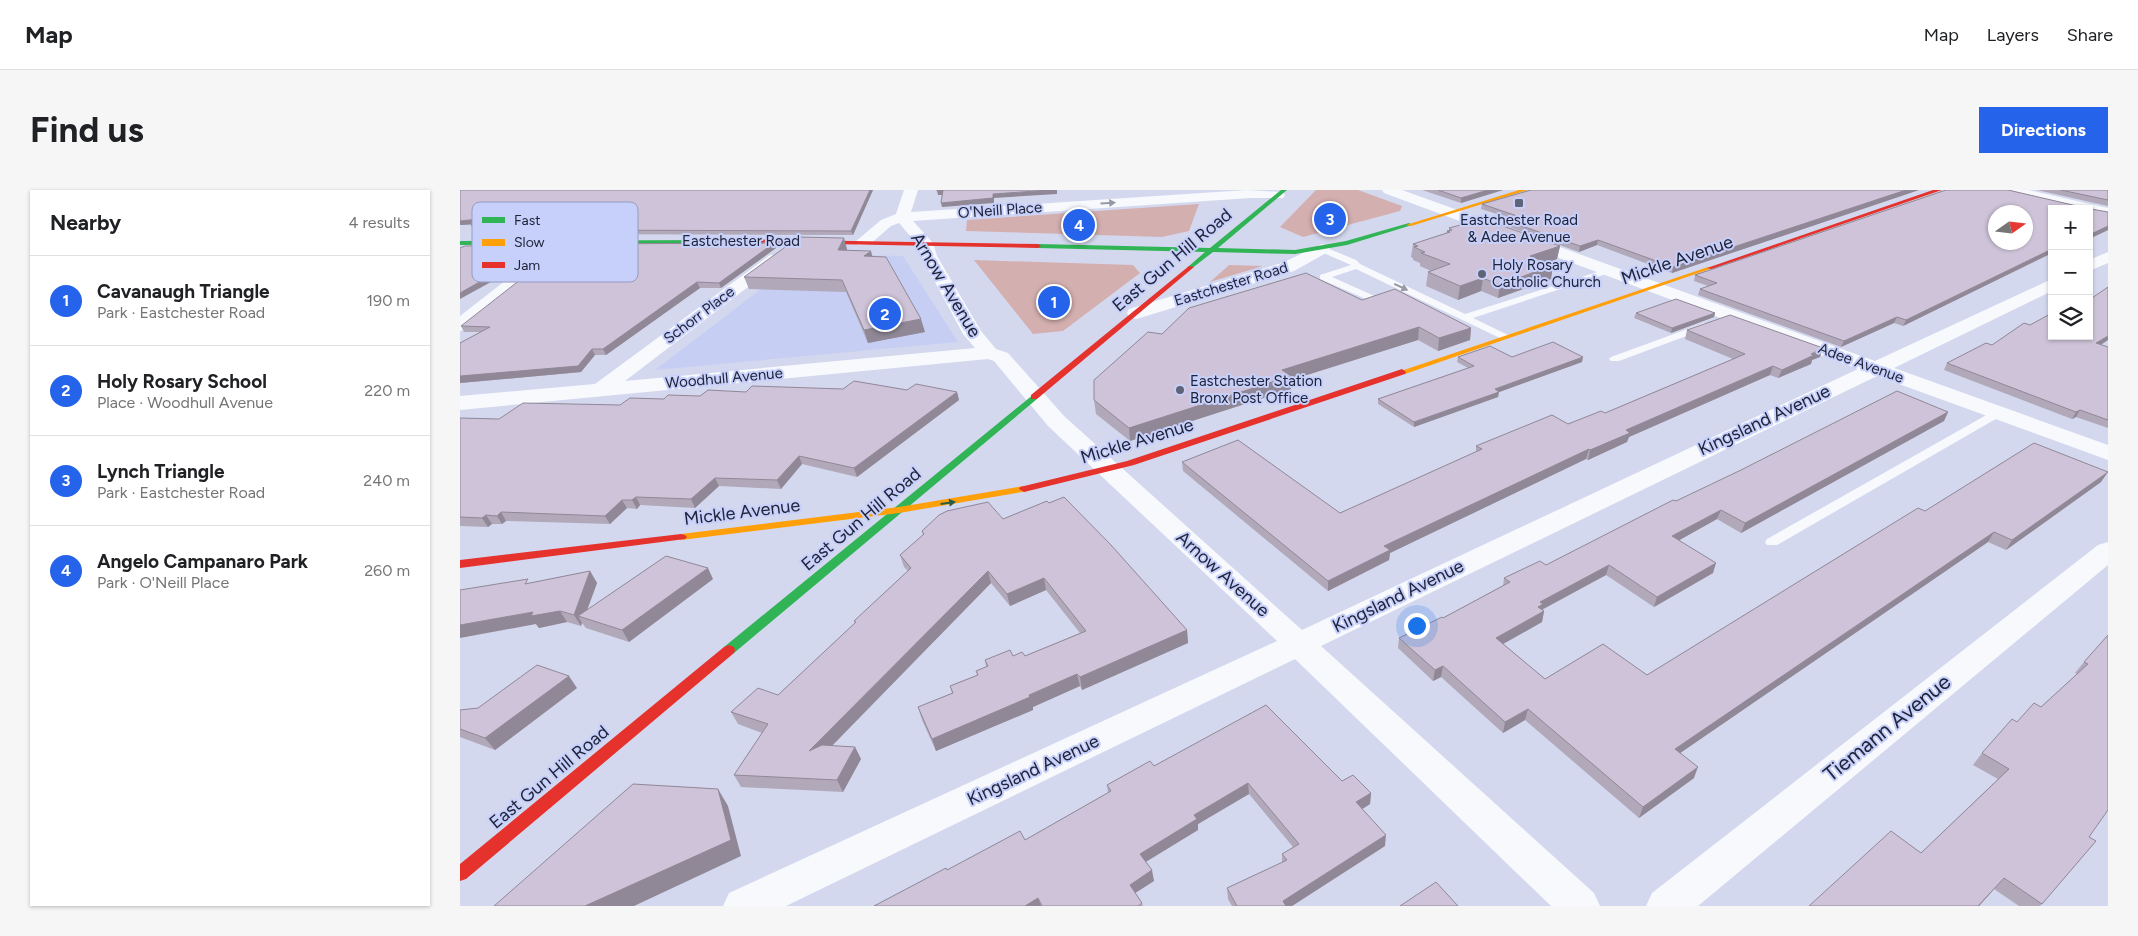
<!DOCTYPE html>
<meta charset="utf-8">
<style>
body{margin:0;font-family:Figtree,sans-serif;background:#f6f6f6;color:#202124}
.controls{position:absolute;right:15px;top:15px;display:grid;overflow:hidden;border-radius:0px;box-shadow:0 1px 4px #0004}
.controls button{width:45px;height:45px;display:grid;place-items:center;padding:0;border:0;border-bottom:1px solid #e0e0e0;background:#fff;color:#202124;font:25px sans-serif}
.compass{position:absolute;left:1528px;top:15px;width:45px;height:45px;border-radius:50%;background:#fff;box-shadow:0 1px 4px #0004;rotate:76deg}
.you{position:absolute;left:956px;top:435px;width:18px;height:18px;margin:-12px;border:4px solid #fff;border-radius:50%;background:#1a73e8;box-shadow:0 0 0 8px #1a73e833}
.badge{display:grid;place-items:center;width:32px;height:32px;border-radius:50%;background:#2563eb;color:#fff;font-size:16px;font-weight:700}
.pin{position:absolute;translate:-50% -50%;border:2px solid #fff;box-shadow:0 1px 5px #0006}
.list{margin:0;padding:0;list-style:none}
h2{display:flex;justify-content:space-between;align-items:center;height:65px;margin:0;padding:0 20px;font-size:21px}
h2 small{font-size:16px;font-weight:400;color:#757577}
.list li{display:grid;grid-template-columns:32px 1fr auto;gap:15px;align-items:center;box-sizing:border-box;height:90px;padding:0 20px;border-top:1px solid #e0e0e0}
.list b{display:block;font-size:19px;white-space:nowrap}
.list p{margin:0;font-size:16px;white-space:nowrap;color:#757577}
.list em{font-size:16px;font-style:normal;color:#757577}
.icon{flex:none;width:28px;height:28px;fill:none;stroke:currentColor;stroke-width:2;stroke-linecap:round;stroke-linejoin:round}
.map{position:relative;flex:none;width:1648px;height:716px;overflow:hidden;border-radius:0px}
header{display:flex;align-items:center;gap:30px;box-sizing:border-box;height:70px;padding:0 25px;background:#fff;border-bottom:1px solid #e0e0e0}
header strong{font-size:24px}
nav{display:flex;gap:28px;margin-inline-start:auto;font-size:18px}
.intro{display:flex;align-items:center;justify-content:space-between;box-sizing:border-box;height:120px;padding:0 30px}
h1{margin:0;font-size:35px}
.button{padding:12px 22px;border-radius:0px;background:#2563eb;color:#fff;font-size:18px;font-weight:700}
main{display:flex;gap:30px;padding:0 30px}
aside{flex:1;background:#fff;border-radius:0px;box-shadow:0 1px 4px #0004}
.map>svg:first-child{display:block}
.built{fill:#c6cef3}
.green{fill:#d4afaf}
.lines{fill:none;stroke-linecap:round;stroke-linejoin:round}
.lane{fill:#f8f9fd;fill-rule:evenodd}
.street{fill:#f8f9fd;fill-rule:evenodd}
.fast{fill:#30b455;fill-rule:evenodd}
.slow{fill:#ff9f0a;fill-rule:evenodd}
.jam{fill:#e5322d;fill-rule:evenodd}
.wall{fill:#b1a8ba;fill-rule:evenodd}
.shaded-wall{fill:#908897}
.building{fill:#cec3d8;stroke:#908897;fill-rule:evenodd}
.oneway{fill:#9799a4}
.oneway2{fill:#265e44}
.poi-dot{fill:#5f6378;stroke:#c7d0fb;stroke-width:2}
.labels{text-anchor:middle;stroke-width:4;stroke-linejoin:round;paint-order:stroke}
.far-street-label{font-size:15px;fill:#202438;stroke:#c7d0fb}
.far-poi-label{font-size:15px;fill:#202438;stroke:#c7d0fb;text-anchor:start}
.street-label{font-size:18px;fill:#202438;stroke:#c7d0fb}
.near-street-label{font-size:21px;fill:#202438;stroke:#c7d0fb}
.key{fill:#c7d0fb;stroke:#959cc0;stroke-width:1}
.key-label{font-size:14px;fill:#202438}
</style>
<header>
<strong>Map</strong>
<nav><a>Map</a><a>Layers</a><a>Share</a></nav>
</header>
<div class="intro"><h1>Find us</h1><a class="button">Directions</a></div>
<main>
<aside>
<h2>Nearby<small>4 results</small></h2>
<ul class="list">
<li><span class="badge">1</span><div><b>Cavanaugh Triangle</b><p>Park · Eastchester Road</p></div><em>190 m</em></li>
<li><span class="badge">2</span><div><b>Holy Rosary School</b><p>Place · Woodhull Avenue</p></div><em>220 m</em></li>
<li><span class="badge">3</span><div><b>Lynch Triangle</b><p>Park · Eastchester Road</p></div><em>240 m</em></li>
<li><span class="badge">4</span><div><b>Angelo Campanaro Park</b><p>Park · O'Neill Place</p></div><em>260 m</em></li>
</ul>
</aside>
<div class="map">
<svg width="1648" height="716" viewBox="0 0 1648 716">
<rect width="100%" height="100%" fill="#d3d8ef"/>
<path class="built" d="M347,64L443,66L498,152L195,180Z"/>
<path class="green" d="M856,0H898L942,16L940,21L843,47L820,37Z
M739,14L729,41L702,47L506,41L507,30Z
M514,70L673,75L680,83L603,141L573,144Z
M769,75L803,76L750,92Z"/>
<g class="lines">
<path class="lane" d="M862,56L896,70L900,74L1005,124L1147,79H1153L1155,81L1013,128L1048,145L1049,147L1044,150L896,79L872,87L919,108V112H913L860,89V85L891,75L859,61V57Z
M1244,133L1248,134L1249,136L1248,138L1159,171H1151L1149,169L1151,167Z
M1537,219L1543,223L1541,226L1317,355H1307L1305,352L1307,349Z"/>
<path class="street" d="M444,0H458L451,22L787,0L823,2L825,5L823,8H790L453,31L473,53L477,66L521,141L536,159L548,163L604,226L842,440L1398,179L924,3L922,0H942L1415,171L1592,89V101L1434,178L1648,255V270L1417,186L861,456L1134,703L1140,716H1091L835,469L326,716H263L269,703L817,451L588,236L534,171L528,169L0,220V206L135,194L310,65H322L324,68L322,71L165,191L515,158L503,144L461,66L457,54L439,33L431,36L409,55H397L395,52L421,30L436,24Z
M1544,0H1569L1648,18V26L1629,22V19H1615L1546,3Z
M106,46L112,48L114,51L112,54L7,139L0,141V126L100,48Z
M862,54L868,56L870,59L868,62L834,81L683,127L676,129L669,127L667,123L669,119L822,73Z
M1648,62V73L1629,81V70Z
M1648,352V375L1238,716H1186L1192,703L1638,355Z"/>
<path class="fast" d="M821,0H827L758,58L835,60L886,51L949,33L952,35L887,55L835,64L753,62L731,79L728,77L729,76L745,62L578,58L575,56L578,54L750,58Z
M266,50L267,51L264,53L0,55V51Z
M574,204L577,205V209L274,463H264L263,460L264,457Z"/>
<path class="slow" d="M1059,0H1068L951,36L946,35Z
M1248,77L1253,78L945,184H939L938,182Z
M564,296L569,299L568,301L439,323L221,350L215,347L221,344L439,317Z"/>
<path class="jam" d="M1473,0H1482L1252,79L1247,78Z
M264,49L578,54L581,56L578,58L262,52L261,51Z
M729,76L734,77L577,209H571V205Z
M942,179L946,182L945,184L674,275L564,302L559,299L560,297L667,271Z
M221,344L225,345L227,347L225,349L0,378V370Z
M269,455L274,457L275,460L274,463L6,689L0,691V674L264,457Z"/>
</g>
<path class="wall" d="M0,0H413L393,45L105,44L34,46L31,41L38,38L14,39L11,34L0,35Z
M962,0H1043L1001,13Z
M1071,0H1459L1212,83L1137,55L1119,62L1044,35V30L1049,28L1021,19L1022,14Z
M1486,0H1548L1617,16H1630L1631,19L1648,22V40L1629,49V19H1592V63L1443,136L1434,133L1381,157L1238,105L1240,99L1248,96L1234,91L1235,85ZM1536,22H1566V52H1536Z
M1577,0H1648V16Z
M989,38L1100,56L1097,69L1087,73L1093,75L1091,89L1038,108L1021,101L998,110L966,96L968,82L971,81L960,76V73L953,70V68L951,67L953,54L986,43L987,41H989Z
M316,58L261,98H240L146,165H135L121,182L0,193V153L20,142H4L1,136Z
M387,59V60L412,66L465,142L408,153L386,102L289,99L284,87Z
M1648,97V150L1640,155L1648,157V238L1616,227L1612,229L1484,180L1487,173L1532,155L1592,146Z
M902,110L1011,138L1010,150L978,161L958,150L831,190V199L670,251L636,224L634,210L702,144Z
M1176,123H1255L1254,127L1211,143L1174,128Z
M1227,140L1360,167L1352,170L1351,174L1318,188L1310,185L1169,247L1167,252L1128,270L1126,269L930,363L929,370L868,401L723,281L722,272L880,323L1016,262V256L1108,234L1145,223L1273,169L1225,149Z
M998,167H1052L1122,172L1039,202L1038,207L954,237L918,214V209L1008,178L997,172Z
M447,200L497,202L499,210L397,287L342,274L321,299L259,296L235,318L180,315L177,319L167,318L150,334L46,331L42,334H32L28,337L0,336V228L39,229L160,215L204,209L286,202Z
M1488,222L1484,231L1281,343L1257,329L1219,350L1253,383L1194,417L1146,385L1082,420L1084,421L1082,432L1043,454L1085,489L1187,485L1465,321L1641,292L1546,360L1528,352L1220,563L1234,588L1179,628L1065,530L1043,543L981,487L973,491L938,458L939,448L983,428L1043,396L1044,388L1086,375L1216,311Z
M543,329L727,440L728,453L622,500L620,496L573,517V520L476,561L462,530L458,517L492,503L490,496L517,485L516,481L526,477L525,470L553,466H565L620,443L586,400L550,416L531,393L372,556L395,557L401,569L383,602L281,597L274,585L302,543L278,534L271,522L318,505L395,433L394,431L448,381L444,377L440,365L463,345L462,341Z
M130,381L137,393L127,421L253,389L169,452L126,438L122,433L121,436L107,432L79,438L76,434L70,393Z
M1648,445L1629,647L1636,651L1580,716H1559L1534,699L1519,716H1349L1461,663L1538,589L1513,575L1522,563L1557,532L1581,517L1617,484L1615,483L1624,472Z
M117,498L35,560L0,547V520L18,518Z
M694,576L882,591L911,603L910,614L902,619L925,656L832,716H772L768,709L767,698L822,673V664L833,657L789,604L738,634V640L686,672L694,691L675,703L682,713L683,716H414L487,680L565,650L648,603L647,595Z"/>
<path class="shaded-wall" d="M410,0H413L393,45L391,41Z
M483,0L484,5H478L477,1Z
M590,0H597V4L534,8V13L482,17L481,13L533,4Z
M1028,0H1043L1001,13V8Z
M1446,0H1459L1212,83L1213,77Z
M19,29L21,34L0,35V31Z
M49,32L51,37L14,39L11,35Z
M1648,36V40L1629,49V45Z
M384,48L387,59L382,72L378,60Z
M1138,50L1137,55L1119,62L1120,56Z
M314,53L316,58L261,98L259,93Z
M80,55L82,59L67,72L0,109V103Z
M1100,56L1097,69L1068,80L1070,66Z
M1592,59V63L1443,136L1446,130Z
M411,61L414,73L404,66Z
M1093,75L1091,89L1038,108L1040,95Z
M1023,88L1021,101L998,110L1000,96Z
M237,92L240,98L146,165L143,159Z
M1255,123L1254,127L1211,143L1212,138Z
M1437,127L1434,133L1381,157L1384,151Z
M461,129L465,142L408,153L404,140Z
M959,137L958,150L831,190V199L670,251L669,238L822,180Z
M1011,138L1010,150L978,161L979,148Z
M1648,146V150L1633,160L1636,153Z
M1363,158L1360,167L1352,170L1351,174L1318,188L1322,180Z
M132,159L135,165L121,182L0,193V186Z
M1123,167L1122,172L1034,204L1035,199Z
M1313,176L1310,185L1169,247L1167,252L1128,270L1130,260L1166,240Z
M497,202L499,210L397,287L394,278Z
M1039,202L1038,207L954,237V232Z
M1620,220L1616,227L1612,229L1616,222Z
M1488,222L1484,231L1281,343L1285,333Z
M1129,259L1126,269L930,363L929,370L868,401V391L924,356Z
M339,266L342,274L321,299L317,290Z
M1648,282L1641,292L1546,360L1552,350Z
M255,288L259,296L235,318L231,309Z
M176,307L180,315L177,319L172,310Z
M162,310L167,318L150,334L145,326Z
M1261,320L1257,329L1209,356L1212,346Z
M41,322L46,331L42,334L37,326Z
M26,325L32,334L28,337L22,328Z
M1534,342L1528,352L1210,570L1215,559Z
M1256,373L1253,383L1194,417L1197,407Z
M1149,375L1146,385L1081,420L1084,421L1082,432L1034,459L1036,448L1078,417L1080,412Z
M248,378L253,389L169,452L162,440Z
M130,381L137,393L124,428L118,426L122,433L121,436L114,425Z
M528,381L531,393L355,573L349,561Z
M584,388L586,400L550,416L547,404Z
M100,421L107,432L79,438L76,434L0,448V435L73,422Z
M727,440L728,453L622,500L620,487Z
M983,476L981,487L973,491L975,480Z
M617,484L620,496L573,517V520L476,561L472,549Z
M109,486L117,498L35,560L25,548Z
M1068,519L1065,530L1043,543L1045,532Z
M395,557L401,569L383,602L377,590Z
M1238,577L1234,588L1179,628L1183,617Z
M788,593L789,604L738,634V640L682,674L680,664L734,625Z
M258,599L268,616L281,666L174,716H125Z
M911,603L910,614L896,623V612Z
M926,645L925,656L832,716H823V711Z
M692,680L694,691L672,705L670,695Z
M1544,688L1519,716H1518Z
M578,708L581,716H565Z"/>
<path class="building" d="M0,0H410L391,41L103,40L31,41L49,32L11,35L19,29L0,31Z
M477,0H590L533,4V8L481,13L483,0L477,1Z
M978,0H1028L1001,8Z
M1071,0H1446L1213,77L1138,50L1120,56L1044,30L1057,26L1022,14Z
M1486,0H1548L1617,16H1630L1631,19L1648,22V36L1629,45V19H1592V59L1446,130L1437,127L1384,151L1240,99L1257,93L1235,85ZM1536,22H1566V52H1536Z
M1601,0H1648V10Z
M1023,29L1100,56L1070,66L1093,75L1040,95L1023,88L1000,96L968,82L990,74L961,63L965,62L954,57L958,56L953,54L990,42L987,41L992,40L989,38Z
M339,47L384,48L378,60L411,61L404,66L426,67L461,129L404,140L382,90L284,87Z
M314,53L259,93L237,92L143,159H132L118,176L0,186V153L30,137L1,136L106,54Z
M80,55L64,67L0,103V58L5,56Z
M846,83L902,110L935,99L1011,138L979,148L959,137L822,180L831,186L669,238L634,210V190L688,142L702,144L729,118Z
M1648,97V146L1636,153L1648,157V230L1620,220L1616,222L1487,173L1526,153L1532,155L1564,133L1570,135L1592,123V146H1629V110Z
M1216,109L1255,123L1212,138L1176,123Z
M1270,125L1363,158L1351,164L1354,165L1322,180L1313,176L1166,240L1170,243L1130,260L1129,259L924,356L930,360L868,391L722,272L778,250L880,323L1022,259L1016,256L1092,225L1108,234L1141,221L1145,223L1285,164L1227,140Z
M1093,152L1123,167L1035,199L1039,202L954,232L918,209L1014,176L998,167L1030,156L1052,167Z
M394,191L447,200L456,194L497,202L394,278L339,266L317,290L255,288L231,309L176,307L172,310H162L145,326L41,322L37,326L26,325L22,328L0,327V228L39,229L63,213L160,215L170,208L204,209L208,205L240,206L248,200L286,202L292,196L383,199Z
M1437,201L1488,222L1285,333L1261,320L1212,346L1256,373L1197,407L1149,375L1080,412L1083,414L1078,417L1084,421L1036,448L1085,489L1143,454L1187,485L1458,318L1465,321L1574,253L1648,282L1552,350L1534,342L1215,559L1238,577L1183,617L1068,519L1045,532L983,476L975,480L939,448L982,427L983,428L1050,392L1044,388L1080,371L1086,375L1213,310L1216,311L1281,280Z
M604,307L651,355L727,440L620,487L617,484L569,505L570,507L472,549L458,517L493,503L490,496L518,485L516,481L528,476L525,470L550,460L553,466L562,462L565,466L626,441L584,388L547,404L528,381L349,561L362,555L395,557L377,590L274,585L308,534L271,522L298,498L318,505L396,432L394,431L451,378L440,365L464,344L462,341L479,325L487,321L528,312L543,329L587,311L589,313Z
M206,366L248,378L162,440L118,426Z
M130,381L114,425L100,421L71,426L73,422L0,435V400L68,389L65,394Z
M1648,445V620L1629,647L1636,651L1582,714L1544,688L1518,716H1349L1431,641L1461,663L1549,579L1522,563L1552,529L1557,532L1574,513L1581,517L1628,474L1624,472Z
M77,475L109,486L25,548L0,539V520L18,518Z
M806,515L882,591L893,585L911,603L896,612L926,645L823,711L826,716H777L767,698L827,670L822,664L839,654L788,593L734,625L737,629L680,664L692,680L670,695L682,713L678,716H582L578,708L565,716H414L486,678L487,680L560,641L565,650L651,601L647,595L690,571L694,576Z
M173,594L258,599L271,650L125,716H34Z
M976,692L998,716H940Z"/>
<defs><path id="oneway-solid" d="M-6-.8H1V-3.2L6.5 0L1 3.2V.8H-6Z" transform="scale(1.25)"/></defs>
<g class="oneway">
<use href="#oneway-solid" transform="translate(648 13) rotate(-4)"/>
<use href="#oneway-solid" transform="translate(941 97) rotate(25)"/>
</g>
<use class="oneway2" href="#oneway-solid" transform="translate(488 313) rotate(-8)"/>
<g class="poi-dot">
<rect x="1054" y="8" width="10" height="10" rx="2.5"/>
<circle cx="1022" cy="84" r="5"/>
<circle cx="720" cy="200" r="5"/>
</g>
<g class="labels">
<g class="far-street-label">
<text transform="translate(540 20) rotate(-4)" y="5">O'Neill Place</text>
<text x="281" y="56">Eastchester Road</text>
<text transform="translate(771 94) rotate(-17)" y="5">Eastchester Road</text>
<text transform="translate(239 125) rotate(-37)" y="5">Schorr Place</text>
<text transform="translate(1401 173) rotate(20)" y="5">Adee Avenue</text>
<text transform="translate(264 188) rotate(-5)" y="5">Woodhull Avenue</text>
</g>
<g class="far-poi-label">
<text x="1059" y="35" text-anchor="middle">Eastchester Road<tspan x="1059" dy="17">&amp; Adee Avenue</tspan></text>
<text x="1032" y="80">Holy Rosary<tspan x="1032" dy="17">Catholic Church</tspan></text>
<text x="730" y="196">Eastchester Station<tspan x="730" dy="17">Bronx Post Office</tspan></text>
</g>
<g class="street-label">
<text transform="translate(712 70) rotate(-40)" y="6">East Gun Hill Road</text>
<text transform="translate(1217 70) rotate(-19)" y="6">Mickle Avenue</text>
<text transform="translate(486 95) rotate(59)" y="6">Arnow Avenue</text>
<text transform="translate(1304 230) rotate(-25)" y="6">Kingsland Avenue</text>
<text transform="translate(677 251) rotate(-17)" y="6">Mickle Avenue</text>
<text transform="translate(282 322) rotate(-7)" y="6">Mickle Avenue</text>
<text transform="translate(401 329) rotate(-40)" y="6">East Gun Hill Road</text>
<text transform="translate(763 384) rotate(42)" y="6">Arnow Avenue</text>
<text transform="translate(938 406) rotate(-26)" y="6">Kingsland Avenue</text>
<text transform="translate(573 580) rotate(-25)" y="6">Kingsland Avenue</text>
<text transform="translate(89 587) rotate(-40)" y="6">East Gun Hill Road</text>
</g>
<g class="near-street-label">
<text transform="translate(1427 538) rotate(-39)" y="7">Tiemann Avenue</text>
</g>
</g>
<rect x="12" y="12" width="166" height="80" rx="8" class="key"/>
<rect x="22" y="27" width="23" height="6" fill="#30b455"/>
<rect x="22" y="49" width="23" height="7" fill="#ff9f0a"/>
<rect x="22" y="72" width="23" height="6" fill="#e5322d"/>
<g class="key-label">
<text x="54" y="35">Fast</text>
<text x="54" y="57">Slow</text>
<text x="54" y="80">Jam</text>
</g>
</svg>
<div class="controls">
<button>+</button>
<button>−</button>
<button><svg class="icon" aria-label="layers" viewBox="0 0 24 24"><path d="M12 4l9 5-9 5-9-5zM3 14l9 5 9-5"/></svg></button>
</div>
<svg class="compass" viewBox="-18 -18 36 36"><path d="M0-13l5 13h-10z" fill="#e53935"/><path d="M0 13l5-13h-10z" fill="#757577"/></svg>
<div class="you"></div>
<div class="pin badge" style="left:594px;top:112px">1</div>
<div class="pin badge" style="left:425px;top:124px">2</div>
<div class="pin badge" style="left:870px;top:29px">3</div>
<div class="pin badge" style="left:619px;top:35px">4</div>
</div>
</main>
